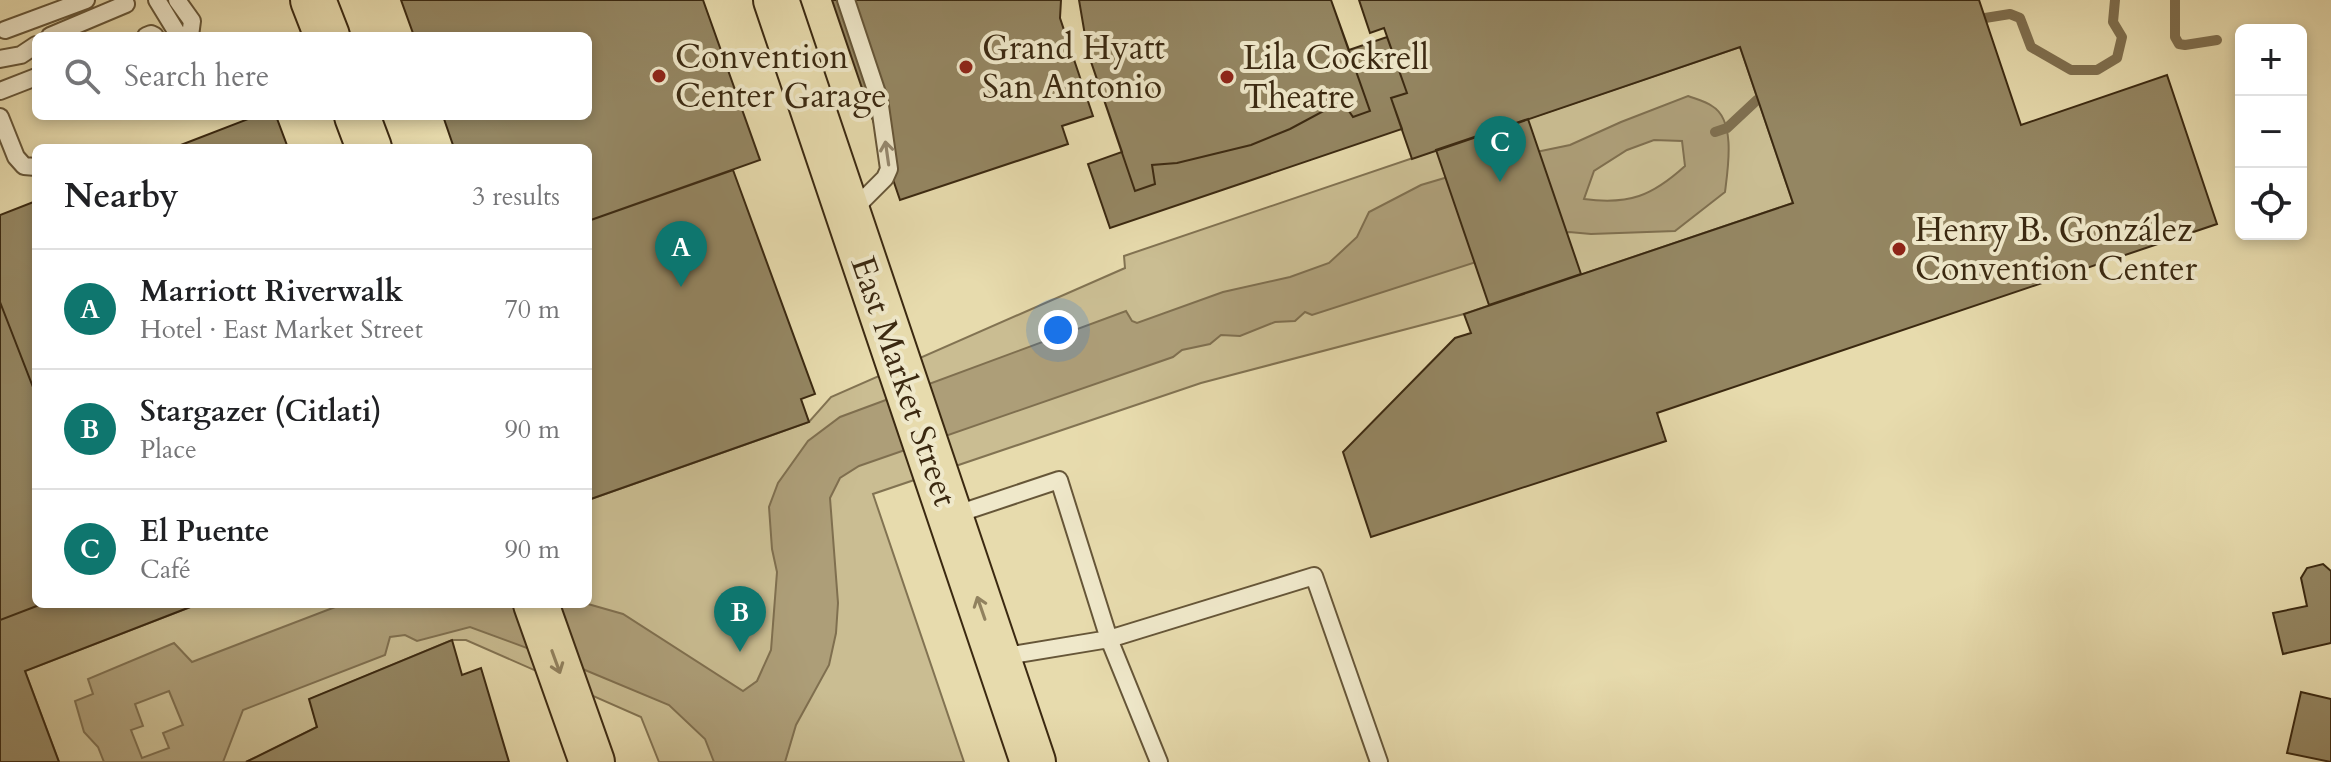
<!DOCTYPE html>
<meta charset="utf-8">
<style>
body{margin:0;font-family:Cardo,serif;background:#f2f2f2;color:#202124}
.controls{position:absolute;right:24px;top:24px;display:grid;overflow:hidden;border-radius:12px;box-shadow:0 4px 12px #0003}
.controls button{width:72px;height:72px;display:grid;place-items:center;padding:0;border:0;border-bottom:2px solid #e0e0e0;background:#fff;color:#202124;font:40px sans-serif}
.you{position:absolute;left:1058px;top:330px;width:28px;height:28px;margin:-20px;border:6px solid #fff;border-radius:50%;background:#1a73e8;box-shadow:0 0 0 12px #1a73e833}
.badge{display:grid;place-items:center;width:52px;height:52px;border-radius:50%;background:#0f766e;color:#fff;font-size:26px;font-weight:700}
.pin{position:absolute;translate:-50% -66px;filter:drop-shadow(0 2px 4px #0008)}
.pin::after{content:'';position:absolute;top:42px;width:28px;height:24px;background:inherit;clip-path:polygon(0 0,100% 0,50% 100%)}
.list{margin:0;padding:0;list-style:none}
h2{display:flex;justify-content:space-between;align-items:center;height:104px;margin:0;padding:0 32px;font-size:34px}
h2 small{font-size:26px;font-weight:400;color:#757577}
.list li{display:grid;grid-template-columns:52px 1fr auto;gap:24px;align-items:center;box-sizing:border-box;height:120px;padding:0 32px;border-top:2px solid #e0e0e0}
.list b{display:block;font-size:30px;white-space:nowrap}
.list p{margin:0;font-size:26px;white-space:nowrap;color:#757577}
.list em{font-size:26px;font-style:normal;color:#757577}
.icon{flex:none;width:44px;height:44px;fill:none;stroke:currentColor;stroke-width:2;stroke-linecap:round;stroke-linejoin:round}
.map{position:relative;flex:none;width:2331px;height:762px;overflow:hidden}
.search{position:absolute;background:#fff;box-shadow:0 4px 12px #0003;left:32px;top:32px;width:560px;height:88px;display:flex;align-items:center;gap:20px;box-sizing:border-box;padding:0 28px;border-radius:12px;color:#757577;font-size:30px}
.panel{position:absolute;background:#fff;box-shadow:0 4px 12px #0003;left:32px;top:144px;width:560px;height:464px;border-radius:12px}
.map>svg:first-child{display:block}
.green{fill:#cabd92;stroke:#827352;stroke-width:2}
.water{fill:#ad9e78;stroke:#7f6f4f;stroke-width:2;fill-rule:evenodd}
.lines{fill:none;stroke-linecap:round;stroke-linejoin:round}
.stream{stroke:#7f6f4f;stroke-width:10}
.building{fill:#948662;stroke:#3b2911;stroke-width:2}
.service-casing{stroke:#665638;stroke-width:20}
.primary-casing{stroke:#3b2911;stroke-width:48}
.service{stroke:#efe8ca;stroke-width:16}
.primary{stroke:#e7dbad;stroke-width:44}
.oneway{stroke:#95886e}
.oneway2{stroke:#91825f}
.poi-dot{fill:#8f2418;stroke:#efe8ca;stroke-width:3}
.labels{text-anchor:middle;stroke-width:8;stroke-linejoin:round;paint-order:stroke}
.poi-label{font-size:34px;fill:#3b2911;stroke:#efe8ca;text-anchor:start}
.street-label{font-size:34px;fill:#3b2911;stroke:#efe8ca}
</style>
<div class="map">
<svg width="2331" height="762" viewBox="0 0 2331 762">
<rect width="100%" height="100%" fill="#e7dbad"/>
<filter id="stains"><feTurbulence type="fractalNoise" baseFrequency=".0025" numOctaves="4"/><feColorMatrix values="0 0 0 0 .2 0 0 0 0 .09 0 0 0 0 .02 0 0 0 .5 -.17"/></filter>
<radialGradient id="worn" r=".72"><stop offset=".6" stop-color="#630" stop-opacity="0"/><stop offset="1" stop-color="#630" stop-opacity=".3"/></radialGradient>
<path class="green" d="M1740,47L1793,203L1464,314L1201,383L873,494L964,762H659L641,717L466,640H452L310,699L317,727L246,762H59L25,671L198,604H588V500L809,422L831,397L1125,268L1124,256Z"/>
<path class="water" d="M1688,96C1696,99 1705,101 1712,106C1736,120 1728,168 1725,192L1675,231L1591,234L1569,232L1312,315L1305,312L1295,321L1275,322L1240,336L1221,335L1210,344L1182,350L1173,357L859,466L840,478L830,498L838,603L836,633L829,665L796,725L785,762H714L705,739L669,705L573,665L470,627L417,641L405,635L390,637L385,655L243,710L223,762H104L98,747L84,732L75,701L93,694L88,679L174,643L192,662L343,604H588L623,614L743,691L757,681L771,650L777,572L772,549L769,507L778,483L808,441L840,417L1126,311L1132,321L1137,323L1223,292L1290,277L1329,263L1357,237L1369,212L1421,185L1522,155L1570,145L1621,122ZM1654,140L1682,141L1685,166C1652,196 1629,205 1584,199L1594,171L1627,150ZM169,691L183,725L163,733L169,748L142,758L131,730L143,726L135,704Z"/>
<g class="lines">
<path class="stream" d="M2175,0V37L2179,44L2185,45L2217,40
M1985,18L2010,14L2020,18L2031,47L2071,70H2097L2117,58L2122,37L2113,22L2115,0
M1715,132L1727,128L1757,100"/>
</g>
<path class="building" d="M401,0H703L760,160L588,221V148H454L443,116H588V36H414Z
M832,0H1061L1060,18L1093,116L1062,126L1068,144L900,200Z
M1079,0H1331L1349,50L1387,37L1407,93L1391,98L1402,129L1110,228L1088,164L1122,152L1088,53Z
M1079,0H1331L1370,111L1353,117L1342,101L1290,129L1251,145L1177,163L1152,165L1155,184L1135,191L1088,53Z
M1359,0H1979L2021,125L2167,75L2217,224L1657,413L1666,441L1371,537L1343,452L1455,338L1471,333L1464,314L1793,203L1740,47L1412,159L1391,98L1407,93L1384,28L1370,33Z
M256,116H276L288,148H173Z
M1528,119L1581,274L1489,305L1436,150Z
M733,170L815,394L801,399L809,422L588,500V221Z
M36,201V395L0,302V215Z
M0,302L36,395V604H42L0,620Z
M2323,564L2331,571V643L2283,654L2273,613L2307,606L2301,578L2307,568Z
M42,604H198L25,671L59,762H0V620Z
M452,640L462,675L481,668L509,762H246L317,727L309,699Z
M2301,692L2331,699V762L2287,753Z"/>
<g class="lines">
<g class="service-casing">
<path id="service" d="M157,0L179,36
M177,0L192,21L190,36
M846,0L879,99L889,169L885,178L852,211
M5,30L86,0
M50,36L126,4
M146,36L151,34L155,36
M0,59L21,55L36,45
M0,91L36,77
M0,117L16,157L24,166L36,167
M951,516L1059,480L1109,639L1000,657
M1159,762L1109,639L1314,576L1379,762"/>
</g>
<g class="primary-casing">
<path id="primary" d="M313,0L327,36
M776,0L1033,762
M357,116L369,148
M536,604L592,762"/>
</g>
<use href="#service" class="service"/>
<use href="#primary" class="primary"/>
</g>
<defs><path id="oneway-shaft" d="M-6 0H5M1.5-3L5.5 0L1.5 3" fill="none" stroke-width="1.6" stroke-linecap="round" stroke-linejoin="round" transform="scale(2)"/></defs>
<use class="oneway" href="#oneway-shaft" transform="translate(887 153) rotate(-98)"/>
<g class="oneway2">
<use href="#oneway-shaft" transform="translate(981 608) rotate(-109)"/>
<use href="#oneway-shaft" transform="translate(556 662) rotate(70)"/>
</g>
<g class="poi-dot">
<circle cx="966" cy="67" r="8"/>
<circle cx="659" cy="76" r="8"/>
<circle cx="1227" cy="77" r="8"/>
<circle cx="1899" cy="249" r="8"/>
</g>
<g class="labels">
<g class="poi-label">
<text x="982" y="59">Grand Hyatt<tspan x="982" dy="39">San Antonio</tspan></text>
<text x="675" y="68">Convention<tspan x="675" dy="39">Center Garage</tspan></text>
<text x="1243" y="69">Lila Cockrell<tspan x="1243" dy="39">Theatre</tspan></text>
<text x="1915" y="241">Henry B. González<tspan x="1915" dy="39">Convention Center</tspan></text>
</g>
<g class="street-label">
<text transform="translate(905 381) rotate(71)" y="12">East Market Street</text>
</g>
</g>
<rect width="100%" height="100%" filter="url(#stains)"/>
<rect width="100%" height="100%" fill="url(#worn)"/>
</svg>
<div class="controls">
<button>+</button>
<button>−</button>
<button><svg class="icon" aria-label="locate" viewBox="0 0 24 24"><circle cx="12" cy="12" r="6"/><path d="M12 2v4M12 18v4M2 12h4M18 12h4"/></svg></button>
</div>
<div class="you"></div>
<div class="pin badge" style="left:681px;top:287px">A</div>
<div class="pin badge" style="left:740px;top:652px">B</div>
<div class="pin badge" style="left:1500px;top:182px">C</div>
<div class="search"><svg class="icon" aria-label="search" viewBox="0 0 24 24"><circle cx="10" cy="10" r="6"/><path d="M15 15l6 6"/></svg>Search here</div>
<section class="panel">
<h2>Nearby<small>3 results</small></h2>
<ul class="list">
<li><span class="badge">A</span><div><b>Marriott Riverwalk</b><p>Hotel · East Market Street</p></div><em>70 m</em></li>
<li><span class="badge">B</span><div><b>Stargazer (Citlati)</b><p>Place</p></div><em>90 m</em></li>
<li><span class="badge">C</span><div><b>El Puente</b><p>Café</p></div><em>90 m</em></li>
</ul>
</section>
</div>
